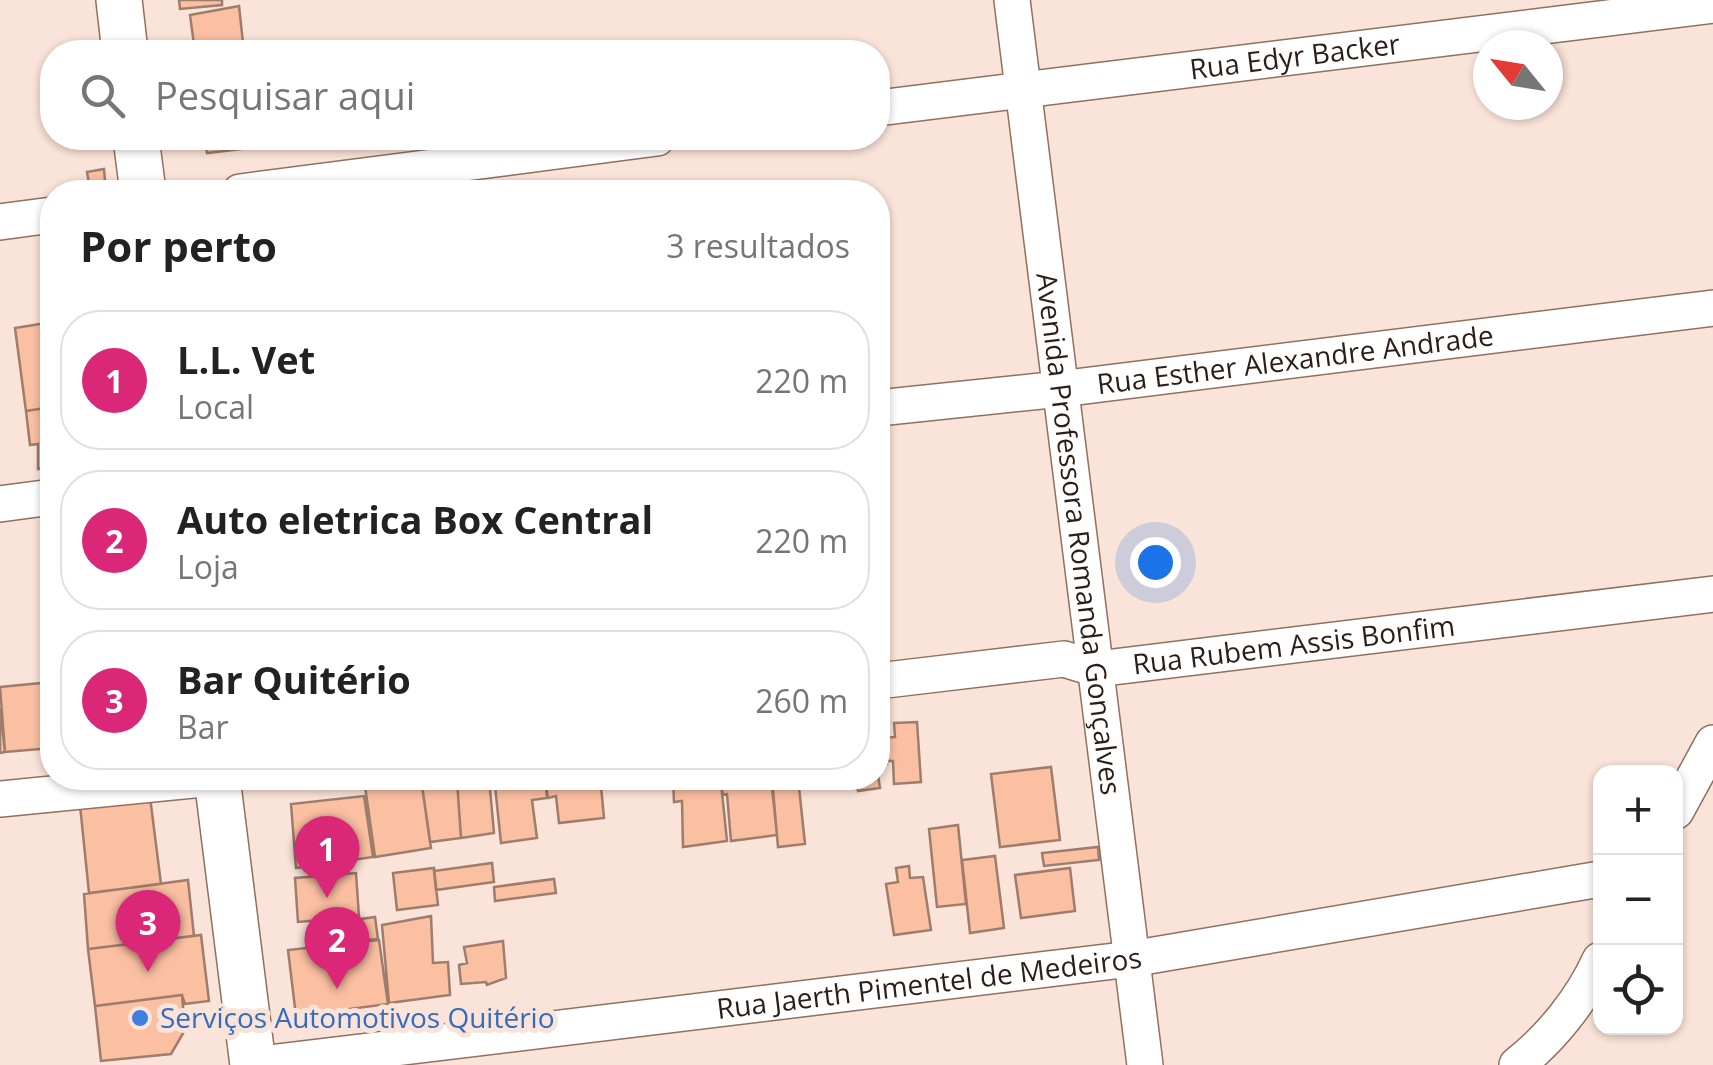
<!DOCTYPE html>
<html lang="pt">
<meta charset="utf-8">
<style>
body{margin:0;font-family:"Open Sans",sans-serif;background:#f2f2f2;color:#222}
.controls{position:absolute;right:30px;bottom:30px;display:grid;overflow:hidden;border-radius:20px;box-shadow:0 2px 8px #0004}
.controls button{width:90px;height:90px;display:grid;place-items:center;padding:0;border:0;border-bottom:2px solid #e0e0e0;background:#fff;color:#222;font:50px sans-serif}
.compass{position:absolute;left:1473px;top:30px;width:90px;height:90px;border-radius:50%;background:#fff;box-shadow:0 2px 8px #0004;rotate:300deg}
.you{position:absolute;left:1155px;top:562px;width:35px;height:35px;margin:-25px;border:8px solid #fff;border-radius:50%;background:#1a73e8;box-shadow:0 0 0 15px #1a73e833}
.badge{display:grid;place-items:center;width:65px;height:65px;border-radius:50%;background:#db2777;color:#fff;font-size:32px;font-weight:700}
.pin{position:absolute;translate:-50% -82px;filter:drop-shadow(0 2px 5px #0008)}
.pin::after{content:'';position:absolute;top:52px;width:35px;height:30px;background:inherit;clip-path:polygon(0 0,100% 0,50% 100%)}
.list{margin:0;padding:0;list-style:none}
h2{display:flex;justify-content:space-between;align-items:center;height:130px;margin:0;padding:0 40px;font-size:42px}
h2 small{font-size:32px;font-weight:400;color:#767676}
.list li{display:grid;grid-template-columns:65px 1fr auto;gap:30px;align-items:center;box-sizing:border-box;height:140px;margin:0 20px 20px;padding:0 20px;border:2px solid #e0e0e0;border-radius:40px}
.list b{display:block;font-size:38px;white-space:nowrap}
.list p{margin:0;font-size:32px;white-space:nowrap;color:#767676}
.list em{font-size:32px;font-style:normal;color:#767676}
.icon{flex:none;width:55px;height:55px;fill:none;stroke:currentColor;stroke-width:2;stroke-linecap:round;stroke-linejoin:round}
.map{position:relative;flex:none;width:1713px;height:1065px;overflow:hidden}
.search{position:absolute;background:#fff;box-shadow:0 2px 8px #0004;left:40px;top:40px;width:850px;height:110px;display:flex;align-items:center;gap:25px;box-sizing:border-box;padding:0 35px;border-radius:40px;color:#767676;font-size:38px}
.panel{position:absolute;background:#fff;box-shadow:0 2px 8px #0004;left:40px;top:180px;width:850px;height:610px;border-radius:40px}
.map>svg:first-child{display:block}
.building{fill:#fbbfa2;stroke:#9e7d6c;stroke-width:2.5}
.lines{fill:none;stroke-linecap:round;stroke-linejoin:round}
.minor-casing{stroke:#91705f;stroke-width:38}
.major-casing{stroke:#91705f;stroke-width:48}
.minor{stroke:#fff;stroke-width:35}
.major{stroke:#fff;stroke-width:45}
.shop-dot{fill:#3f7fe0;stroke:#fae3d8;stroke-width:4}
.labels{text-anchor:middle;stroke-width:10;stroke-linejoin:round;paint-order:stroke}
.street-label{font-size:28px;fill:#2b1e17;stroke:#fae3d8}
.shop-label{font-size:28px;fill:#366cbe;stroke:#fae3d8;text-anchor:start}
</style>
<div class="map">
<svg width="1713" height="1065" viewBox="0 0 1713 1065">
<rect width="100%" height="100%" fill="#fae3d8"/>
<path class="building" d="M179,0H222V5L180,9Z
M239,6L244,52H195L190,15Z
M205,138H275L276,145L207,153Z
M104,169L105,181L89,184L87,172Z
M52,322V407L26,411L15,328Z
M52,407V467L38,469V444L30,445L26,411Z
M52,682V748L5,752L0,687Z
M0,708L5,752L0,753Z
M917,722L921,782L894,784L893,761H888L885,738L895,737L894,723Z
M884,731L887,764L878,766V732Z
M1051,767L1060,840L1000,847L991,774Z
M878,775L880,788L858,791L855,778Z
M421,778L431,848L375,857L365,786Z
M489,778L494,833L461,838L457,780Z
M545,778H610L611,785L601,786L604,818L559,823L556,796L548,798Z
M673,778H715V784L721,783L727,841L683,847L682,801L674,802Z
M715,778H771L777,835L731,841L727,794L723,795L721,783L715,784Z
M772,778H798L805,844L778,847Z
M457,780L461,838L430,842L422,786Z
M545,780L547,798L532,800L537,838L501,843L495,786Z
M364,796L373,857L296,868L291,804Z
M150,797L161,884L89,893L80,805Z
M958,825L966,904L937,907L929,829Z
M1098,847L1099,860L1044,866L1042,853Z
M995,856L1004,928L970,933L962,860Z
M492,863L494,882L436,890L434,871Z
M909,866L910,878L923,877L931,930L894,935L886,884L898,882L896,868Z
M434,868L438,905L397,910L393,873Z
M1070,868L1075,911L1021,918L1015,875Z
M356,873L359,917L298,922L295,878Z
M554,879L556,893L495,901L494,887Z
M188,880L194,936L88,949L84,894Z
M431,916L433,963L448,962L450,995L389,1003L382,925Z
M375,917L378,939L348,942L346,921Z
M201,935L209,1001L185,1004L182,995L95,1006L88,949Z
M379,940L388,1004L296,1016L288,950Z
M503,941L506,978L487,985L486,982L461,984L459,965L467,963L464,947Z
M182,995L185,1030L171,1054L101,1061L95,1006Z"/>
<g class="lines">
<g class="minor-casing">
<g id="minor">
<path id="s1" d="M1012,0L1145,1065"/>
<path id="s2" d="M878,108L1713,5"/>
<path d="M240,192L657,138"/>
<path d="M0,222L52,215"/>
<path id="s3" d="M878,408L1060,389L1713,308"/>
<path d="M0,504L52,497"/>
<path id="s4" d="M878,681L1064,659L1097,669L1713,594"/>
<path d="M0,799L213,778"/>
<path d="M1676,811L1713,743"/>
<path id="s5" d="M254,1065L1131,959L1600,879"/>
<path d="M1517,1065C1551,1038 1582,1000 1600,960"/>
</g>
</g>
<g class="major-casing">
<path id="major" d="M119,0L125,52
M136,138L143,192
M217,778L253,1065"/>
</g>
<use href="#minor" class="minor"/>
<use href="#major" class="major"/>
</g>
<circle class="shop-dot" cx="140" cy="1018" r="10"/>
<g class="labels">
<g class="street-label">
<text dy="10" stroke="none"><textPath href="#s2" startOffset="420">Rua Edyr Backer</textPath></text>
<text dy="10" stroke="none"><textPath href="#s3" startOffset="420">Rua Esther Alexandre Andrade</textPath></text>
<text dy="10" stroke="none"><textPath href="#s1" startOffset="538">Avenida Professora Romanda Gonçalves</textPath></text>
<text dy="10" stroke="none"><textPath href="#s4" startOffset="420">Rua Rubem Assis Bonfim</textPath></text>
<text dy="10" stroke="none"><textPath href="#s5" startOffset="680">Rua Jaerth Pimentel de Medeiros</textPath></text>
</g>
<g class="shop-label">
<text x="160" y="1028">Serviços Automotivos Quitério</text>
</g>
</g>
</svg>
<div class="controls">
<button>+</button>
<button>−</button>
<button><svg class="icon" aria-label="locate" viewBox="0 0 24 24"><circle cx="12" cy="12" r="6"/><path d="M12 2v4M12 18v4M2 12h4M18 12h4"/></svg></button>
</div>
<svg class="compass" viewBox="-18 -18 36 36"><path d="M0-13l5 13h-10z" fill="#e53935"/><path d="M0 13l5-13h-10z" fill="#767676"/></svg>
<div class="you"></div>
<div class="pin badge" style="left:327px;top:898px">1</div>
<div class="pin badge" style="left:337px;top:989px">2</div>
<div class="pin badge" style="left:148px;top:972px">3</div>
<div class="search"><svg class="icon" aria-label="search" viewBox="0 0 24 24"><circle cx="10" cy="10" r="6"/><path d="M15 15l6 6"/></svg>Pesquisar aqui</div>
<section class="panel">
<h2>Por perto<small>3 resultados</small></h2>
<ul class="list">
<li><span class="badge">1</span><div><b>L.L. Vet</b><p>Local</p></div><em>220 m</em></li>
<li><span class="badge">2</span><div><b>Auto eletrica Box Central</b><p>Loja</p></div><em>220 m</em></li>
<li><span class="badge">3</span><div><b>Bar Quitério</b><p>Bar</p></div><em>260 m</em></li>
</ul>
</section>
</div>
